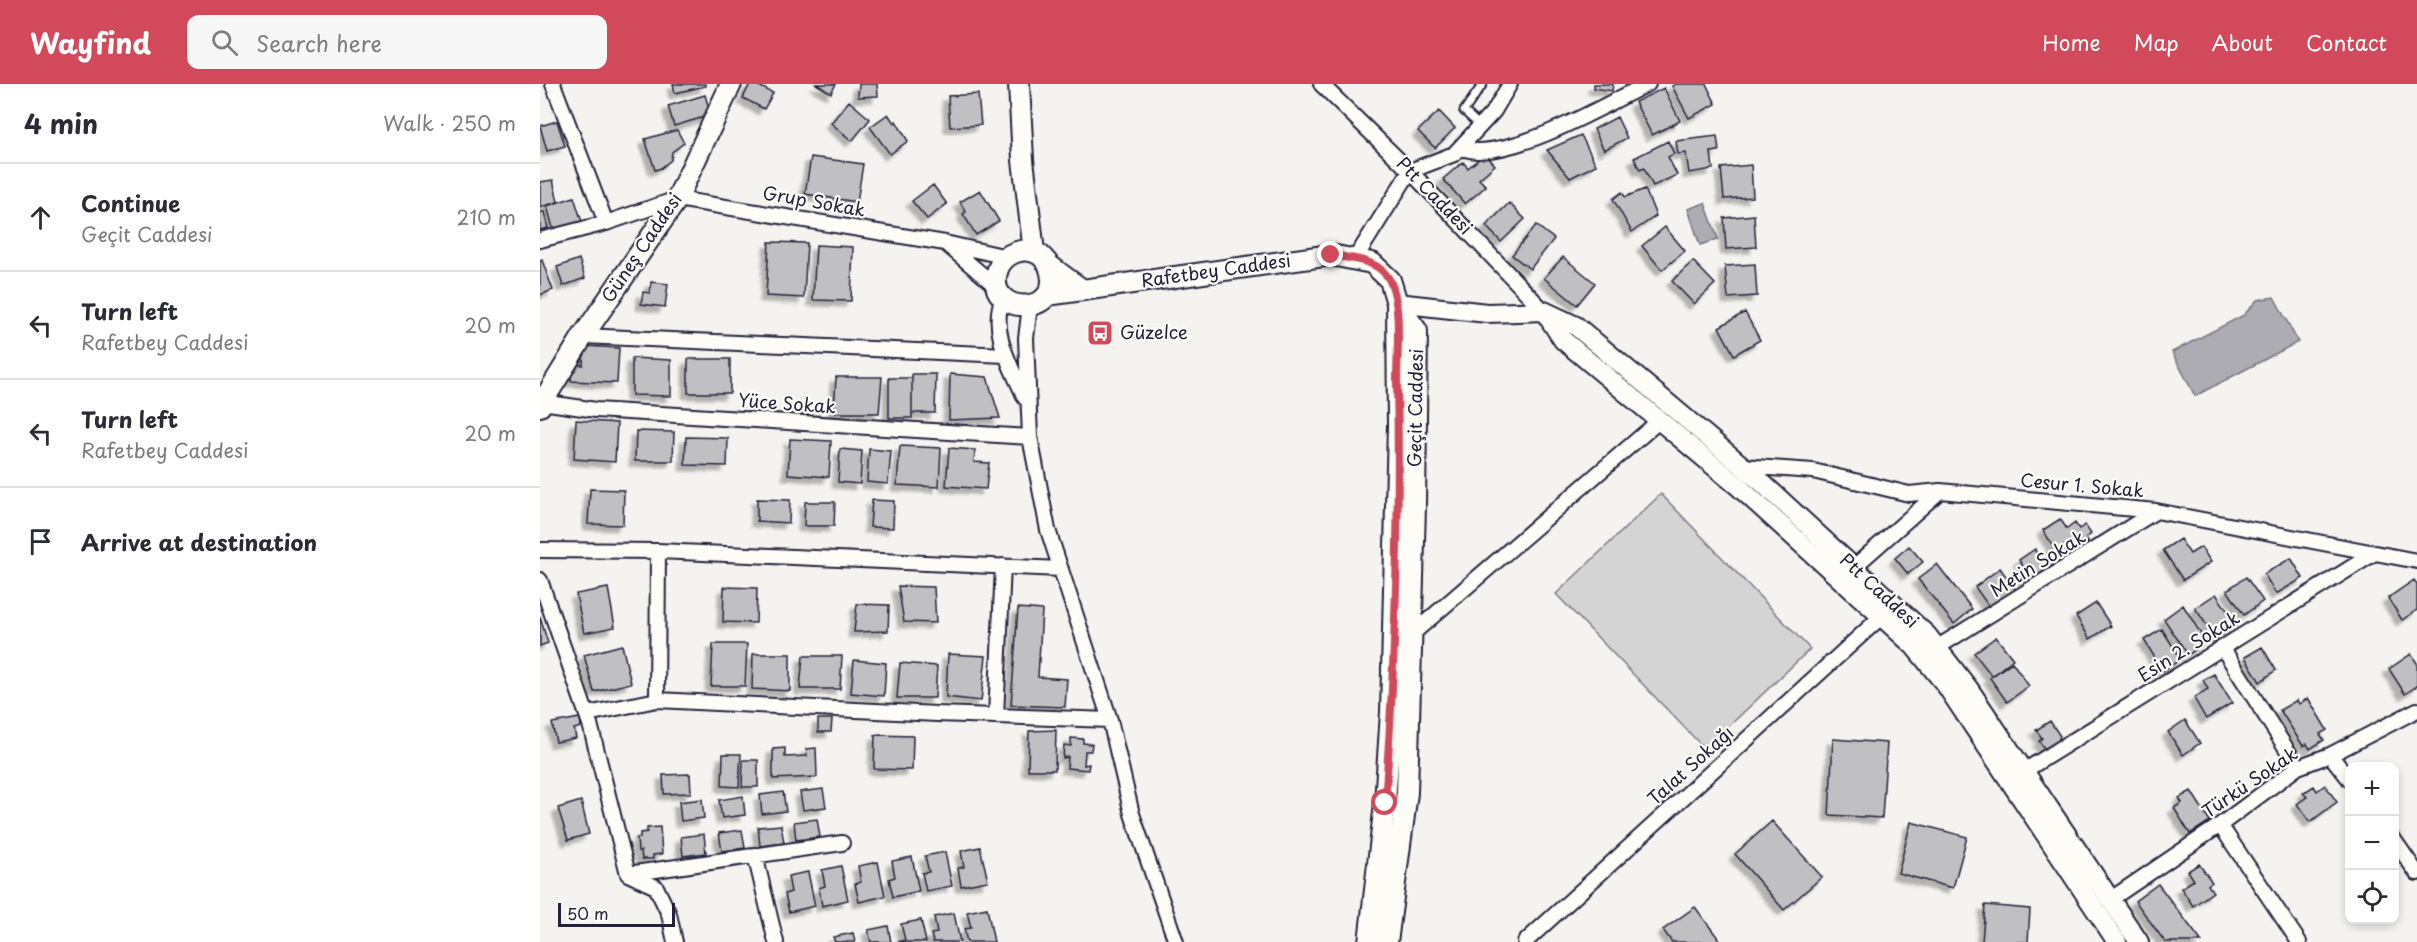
<!DOCTYPE html>
<meta charset="utf-8">
<style>
body{margin:0;font-family:"Playpen Sans",sans-serif;background:#f7f7f7;color:#2b2b33}
.controls{position:absolute;right:18px;bottom:18px;display:grid;overflow:hidden;border-radius:12px;box-shadow:0 3px 9px #0003}
.controls button{width:54px;height:54px;display:grid;place-items:center;padding:0;border:0;border-bottom:2px solid #e1e1e2;background:#fff;color:#2b2b33;font:30px sans-serif}
.scale{position:absolute;left:18px;bottom:15px;width:117px;box-sizing:border-box;padding-left:6px;border:3px solid #22223b;border-top:0;font-size:16px;line-height:21px;white-space:nowrap;color:#22223b;-webkit-text-stroke:4px #fdfcf7;paint-order:stroke}
.stop{position:absolute;width:18px;height:18px;margin:-14px;border:4px solid #d1495b;border-radius:50%;background:#fff}
.stop.end{background:#d1495b;border-color:#fff;box-shadow:0 2px 6px #0008}
.list{margin:0;padding:0;list-style:none}
h2{display:flex;justify-content:space-between;align-items:center;height:78px;margin:0;padding:0 24px;font-size:26px}
h2 small{font-size:20px;font-weight:400;color:#7c7c81}
.list li{display:grid;grid-template-columns:39px 1fr auto;gap:18px;align-items:center;box-sizing:border-box;height:108px;padding:0 24px;border-top:2px solid #e1e1e2}
.list b{display:block;font-size:22px;white-space:nowrap}
.list p{margin:0;font-size:20px;white-space:nowrap;color:#7c7c81}
.list em{font-size:20px;font-style:normal;color:#7c7c81}
.icon{flex:none;width:33px;height:33px;fill:none;stroke:currentColor;stroke-width:2;stroke-linecap:round;stroke-linejoin:round}
.map{position:relative;flex:none;width:1877px;height:858px;overflow:hidden}
header{display:flex;align-items:center;gap:36px;box-sizing:border-box;height:84px;padding:0 30px;background:#d1495b;color:#fff}
header strong{font-size:28px}
nav{display:flex;gap:33px;margin-inline-start:auto;font-size:21px}
.search{width:420px;height:54px;background:#f7f7f7;display:flex;align-items:center;gap:15px;box-sizing:border-box;padding:0 21px;border-radius:12px;color:#7c7c81;font-size:22px}
main{display:flex}
aside{flex:1;background:#fff}
.map>svg:first-child{display:block}
.green{fill:#d5d4d5;stroke:#7c7b88;stroke-width:1.5}
.water{fill:#acacb2;stroke:#757582;stroke-width:1.5}
.building{fill:#c0bfc2;stroke:#22223b;stroke-width:1.5;filter:url(#shadow)}
.lines{fill:none;stroke-linecap:round;stroke-linejoin:round}
.service-casing{stroke:#22223b;stroke-width:11}
.minor-casing{stroke:#22223b;stroke-width:18}
.tertiary-casing{stroke:#22223b;stroke-width:22}
.secondary-casing{stroke:#22223b;stroke-width:24}
.service{stroke:#fdfcf7;stroke-width:7}
.minor{stroke:#fdfcf7;stroke-width:14}
.tertiary{stroke:#fdfcf7;stroke-width:18}
.secondary{stroke:#fdfcf7;stroke-width:20}
.route{stroke:#d1495b;stroke-width:8}
.labels{text-anchor:middle;stroke-width:4.5;stroke-linejoin:round;paint-order:stroke}
.street-label{font-size:18px;fill:#22223b;stroke:#fdfcf7}
.poi-label{font-size:18px;fill:#22223b;stroke:#fdfcf7;text-anchor:start}
</style>
<header>
<strong>Wayfind</strong>
<div class="search"><svg class="icon" aria-label="search" viewBox="0 0 24 24"><circle cx="10" cy="10" r="6"/><path d="M15 15l6 6"/></svg>Search here</div>
<nav><a>Home</a><a>Map</a><a>About</a><a>Contact</a></nav>
</header>
<main>
<aside>
<h2>4 min<small>Walk · 250 m</small></h2>
<ul class="list">
<li><svg class="icon" aria-label="ahead" viewBox="0 0 24 24"><path d="M12 20V5M6 11l6-6 6 6"/></svg><div><b>Continue</b><p>Geçit Caddesi</p></div><em>210 m</em></li>
<li><svg class="icon" aria-label="left" viewBox="0 0 24 24"><path d="M17 20v-9H6M10 6l-5 5 5 5"/></svg><div><b>Turn left</b><p>Rafetbey Caddesi</p></div><em>20 m</em></li>
<li><svg class="icon" aria-label="left" viewBox="0 0 24 24"><path d="M17 20v-9H6M10 6l-5 5 5 5"/></svg><div><b>Turn left</b><p>Rafetbey Caddesi</p></div><em>20 m</em></li>
<li><svg class="icon" aria-label="arrive" viewBox="0 0 24 24"><path d="M6 21V4h12l-3 4 3 4H6"/></svg><div><b>Arrive at destination</b></div></li>
</ul>
</aside>
<div class="map">
<svg width="1877" height="858" viewBox="0 0 1877 858">
<defs>
<filter id="shadow"><feDropShadow dx="-5.5" dy="5.5" stdDeviation="1.5" flood-color="#0004"/></filter>
</defs>
<rect width="100%" height="100%" fill="#f4f3ef"/>
<filter id="ink" filterUnits="userSpaceOnUse"><feTurbulence type="fractalNoise" baseFrequency=".0167" numOctaves="2"/><feDisplacementMap in="SourceGraphic" scale="12" xChannelSelector="R" yChannelSelector="G"/><feConvolveMatrix kernelMatrix="1 2 1 2 8 2 1 2 1" color-interpolation-filters="sRGB"/></filter>
<g filter="url(#ink)">
<path class="green" d="M1121,410L1270,565L1165,665L1016,510Z"/>
<path class="water" d="M1165,119L1178,155L1160,161L1148,125Z
M1734,213L1758,258L1655,312L1632,268L1704,231L1717,216Z"/>
<path class="building" d="M133,0H165L166,2L135,9Z
M210,0H215L233,9L224,25L203,14Z
M276,0H296L291,9Z
M319,0H337L338,12L318,13Z
M1054,0H1073L1072,7L1054,4Z
M1136,0H1166L1176,20L1149,34L1132,2Z
M1124,4L1140,37L1112,51L1095,18Z
M438,10L441,41L410,43L408,12Z
M165,11L171,31L134,42L128,22Z
M309,17L330,35L312,57L291,39Z
M899,27L915,44L895,64L878,47Z
M348,30L354,39L356,37L368,57L350,70L330,43Z
M1077,33L1087,54L1064,66L1054,45Z
M17,37L25,62L7,67L0,42Z
M137,46L144,59L132,68L131,76L121,84L115,86L105,55Z
M1041,51L1056,81L1030,94L1007,66Z
M1177,52L1179,67L1171,68L1173,85L1149,89L1146,69L1138,70L1136,57Z
M1128,57L1134,70L1128,73L1137,91L1113,102L1104,84L1100,86L1094,74Z
M945,70L955,81L939,95L946,102L925,120L903,95L923,78L928,84Z
M271,73L323,80L317,118L265,110Z
M1211,81L1213,113L1184,115L1181,84Z
M13,96L18,118L0,123V98Z
M393,101L407,120L387,135L372,117Z
M1105,105L1116,132L1092,148L1073,115L1082,108L1085,113Z
M440,106L459,137L436,151L423,130L426,128L420,118Z
M34,113L42,138L14,148L7,122Z
M969,119L985,135L961,158L946,142Z
M0,128H4L8,144L0,146Z
M1214,131L1216,163L1186,165L1184,134Z
M996,141L1014,155L990,185L972,171Z
M1125,143L1145,167L1122,186L1102,162Z
M229,158L267,159L264,214L226,212Z
M276,161L313,163L311,217L273,216Z
M1023,173L1055,199L1037,221L1004,194Z
M39,175L45,194L23,202L17,183Z
M2,176L13,206L0,211V177Z
M1153,177L1175,200L1154,220L1132,197Z
M1215,180L1217,212L1188,214L1185,182Z
M111,198L128,200L125,223L101,220L103,208L110,209Z
M1205,228L1220,256L1194,271L1179,243Z
M44,262L79,264L77,299L31,297L32,280L43,281Z
M92,274L131,276V312L92,311Z
M148,275H190V309H148Z
M372,290H396L395,329H372Z
M410,290L447,293L460,334L409,336Z
M296,293H342L339,329H294Z
M349,294H372V334H349Z
M36,336L77,339L75,378L34,375Z
M96,347L134,348L133,377H95Z
M146,353L188,354L187,382L145,381Z
M250,355L291,357L289,393L248,390Z
M360,362L401,364L399,403L357,401Z
M409,364L435,366L434,378L449,379L446,405L406,402Z
M300,365L322,367L320,400L298,398Z
M329,365L351,367L348,400L327,398Z
M50,405L84,406L83,441L48,440Z
M217,415L250,416L249,439L217,437Z
M332,416L354,417L353,444L330,443Z
M265,418H295L294,442H264Z
M1520,435L1527,445L1535,439L1539,445L1545,441L1551,450L1546,454L1548,458L1530,470L1525,462L1516,467L1503,446Z
M1640,455L1650,470L1661,463L1671,478L1643,496L1623,466Z
M1369,462L1383,478L1368,490L1355,474Z
M1495,465L1496,469H1509L1513,481L1487,499L1478,486L1483,482L1479,476Z
M1751,474L1763,494L1736,510L1724,490Z
M1397,480L1432,525L1414,540L1378,495Z
M1460,484L1476,506L1450,524L1435,503Z
M1706,493L1723,517L1704,531L1687,506Z
M1874,496L1877,501V526L1862,536L1848,514Z
M358,502L394,503L396,539L364,538Z
M184,503L217,504L216,539L183,538Z
M68,504L75,543L44,549L36,510Z
M1676,510L1697,541L1676,555L1655,524Z
M1556,519L1571,542L1550,555L1536,532Z
M317,520L349,521L348,547L314,548Z
M1643,521L1666,558L1648,571L1624,535Z
M478,524L502,526L498,593L527,595L525,623L471,621Z
M0,533L8,559L0,562Z
M1622,545L1641,575L1623,587L1604,556Z
M1456,553L1473,575L1452,592L1434,569Z
M173,560H207L205,602H171Z
M82,561L91,599L54,608L44,571Z
M1722,563L1736,586L1720,598L1705,573Z
M213,570H250V607L212,605Z
M408,570L446,572L441,617L406,613Z
M1871,570L1877,579V602L1865,610L1849,585Z
M263,572H302L300,605H260Z
M314,576L346,579L344,612L311,609Z
M1472,578L1489,602L1467,618L1450,594Z
M360,579L397,582L395,614H357Z
M1674,590L1692,619L1666,635L1654,614L1668,605L1663,596Z
M1768,614L1787,646L1780,650L1784,656L1770,665L1767,660L1763,662L1740,626L1757,616L1759,620Z
M40,634L41,643L34,645L36,654L16,658L12,639Z
M278,635H292L291,648H278Z
M1645,636L1660,659L1643,671L1628,648Z
M1510,637L1520,652L1519,654L1521,657L1506,667L1499,657L1502,654L1496,646Z
M516,646L515,686H488L489,647Z
M335,651L373,652L372,686L334,685Z
M531,654L543,655V659L552,660L551,667H545L544,681L549,680L548,686L527,684L528,673L523,674L524,661L531,662Z
M1293,655L1347,659L1342,734L1289,731Z
M245,664V673L267,672L266,665L276,664L277,693L233,695V665Z
M183,670H201L199,703L182,702Z
M203,676H218V703H202Z
M150,690L151,709L124,710L123,691Z
M1785,701L1797,718L1770,738L1757,720L1767,713L1763,709L1774,702L1777,707Z
M283,705L286,723L263,726L260,708Z
M1651,707L1670,737L1650,750L1634,724L1642,719L1639,714Z
M243,708L246,727L222,730L220,711Z
M203,712L205,731L182,734L179,716Z
M162,715L164,734L141,737L139,718Z
M41,717L49,750L28,756L18,724Z
M277,735L280,753L256,756L254,738Z
M1232,737L1282,793L1244,826L1195,770Z
M1371,738L1427,753L1413,804L1358,789Z
M241,741L244,759L220,762L218,743Z
M120,743L122,770L113,771V775H102L101,767H98L97,754H100V749L107,748V744Z
M202,746L205,764L182,767L179,749Z
M164,750L166,769L143,772L141,753Z
M440,763L448,797L421,802L418,784L424,783L421,767Z
M405,768L412,802L386,807L382,789L389,788L385,772Z
M372,773L379,807L353,813L349,795L355,793L352,777Z
M338,778L345,812L319,818L315,800L321,798L318,782Z
M1659,780L1672,798L1668,801L1673,808L1653,822L1641,804L1654,796L1648,787Z
M301,782L308,816L282,822L279,804L285,802L282,786Z
M268,788L275,822L249,828L245,810L251,808L248,792Z
M1618,800L1662,858H1625L1595,817Z
M1445,821L1490,825L1488,858H1442Z
M1155,823L1181,858H1132L1123,846Z
M447,824L454,858H427L424,845L431,844L427,828Z
M414,829L420,858H393L391,850L397,849L394,833Z
M381,836L386,858H358L365,856L361,840Z
M348,842L351,858H331L328,846Z
M313,849L315,858H295L293,853Z"/>
<g class="lines">
<g class="service-casing">
<path id="service" d="M940,42L924,27L943,0"/>
</g>
<g class="minor-casing">
<path id="minor" d="M13,0L66,139
M781,0L870,87L1004,227
M920,64C926,65 933,67 939,67C991,65 1060,23 1108,0
M0,156L66,139L137,115L405,159L467,173
M405,159L459,205
M815,175L870,87L914,70L954,27L970,0
M463,213C449,247 471,282 485,314
M490,222L486,254L490,353L508,446L570,636L592,730L636,858
M43,252L466,271
M2,318L56,326L490,353
M1202,382L1273,387L1369,410L1400,407L1616,427L1877,477
M0,466L118,467L521,485
M118,467L117,616L397,630L570,636
M1314,483L1400,407
M0,496L50,640L88,790
M871,551L1120,336
M1398,563L1616,427
M1682,563L1758,683
M47,630L117,616
M456,632L463,482
M1790,671L1810,696
M1484,687L1833,470
M1680,741L1759,858
M1854,756L1877,789
M215,771L236,858
M88,790L302,759
M88,790L116,803L129,830L135,858
M1571,815L1680,741L1758,683L1790,671L1877,626
M985,858L1342,532"/>
</g>
<g class="tertiary-casing">
<path id="tertiary" d="M857,219L947,229L1004,227
M1577,858L1405,600L1374,562L1199,403L1023,256L1004,227L1036,242L1219,396L1387,551L1429,605L1599,858"/>
</g>
<g class="secondary-casing">
<path id="secondary" d="M479,0L483,76L494,168
M509,182C529,235 441,233 458,185C464,169 485,161 500,171C505,175 508,181 513,184C523,192 533,199 543,206
M507,211L791,171L832,179L850,196L857,219L858,341L851,628L845,719L829,858
M0,322L43,252L137,115L191,0
M847,858L867,709L875,422L877,247L857,219"/>
</g>
<use href="#service" class="service"/>
<use href="#minor" class="minor"/>
<use href="#tertiary" class="tertiary"/>
<use href="#secondary" class="secondary"/>
</g>
</g>
<g class="lines" filter="url(#ink)">
<path class="route" d="M791,171C812,175 839,175 850,197C862,220 857,270 857,296C860,437 855,579 845,719"/>
</g>
<defs>
<g id="bus-square" transform="scale(1.35)"><rect x="-9" y="-9" width="18" height="18" rx="4" fill="#d1495b" stroke="#fdfcf7"/><path d="M-5-6H5V4H4V6H2V4H-2V6H-4V4H-5ZM-3.5-4V0h7V-4ZM-3.5 1.2v1.5H-2V1.2ZM2 1.2v1.5H3.5V1.2Z" fill="#fff"/></g>
</defs>
<g fill-rule="evenodd">
<use href="#bus-square" x="560" y="249"/>
</g>
<g class="labels">
<g class="street-label">
<text transform="translate(894 112) rotate(46)" y="6">Ptt Caddesi</text>
<text transform="translate(274 118) rotate(10)" y="6">Grup Sokak</text>
<text transform="translate(102 164) rotate(-56)" y="6">Güneş Caddesi</text>
<text transform="translate(676 187) rotate(-8)" y="6">Rafetbey Caddesi</text>
<text transform="translate(247 320) rotate(4)" y="6">Yüce Sokak</text>
<text transform="translate(876 324) rotate(-89)" y="6">Geçit Caddesi</text>
<text transform="translate(1542 402) rotate(5)" y="6">Cesur 1. Sokak</text>
<text transform="translate(1498 480) rotate(-32)" y="6">Metin Sokak</text>
<text transform="translate(1339 507) rotate(43)" y="6">Ptt Caddesi</text>
<text transform="translate(1649 563) rotate(-32)" y="6">Esin 2. Sokak</text>
<text transform="translate(1151 682) rotate(-42)" y="6">Talat Sokağı</text>
<text transform="translate(1710 699) rotate(-34)" y="6">Türkü Sokak</text>
</g>
<g class="poi-label">
<text x="580" y="255">Güzelce</text>
</g>
</g>
</svg>
<div class="controls">
<button>+</button>
<button>−</button>
<button><svg class="icon" aria-label="locate" viewBox="0 0 24 24"><circle cx="12" cy="12" r="6"/><path d="M12 2v4M12 18v4M2 12h4M18 12h4"/></svg></button>
</div>
<div class="scale">50 m</div>
<div class="stop" style="left:845px;top:719px"></div>
<div class="stop end" style="left:791px;top:171px"></div>
</div>
</main>
